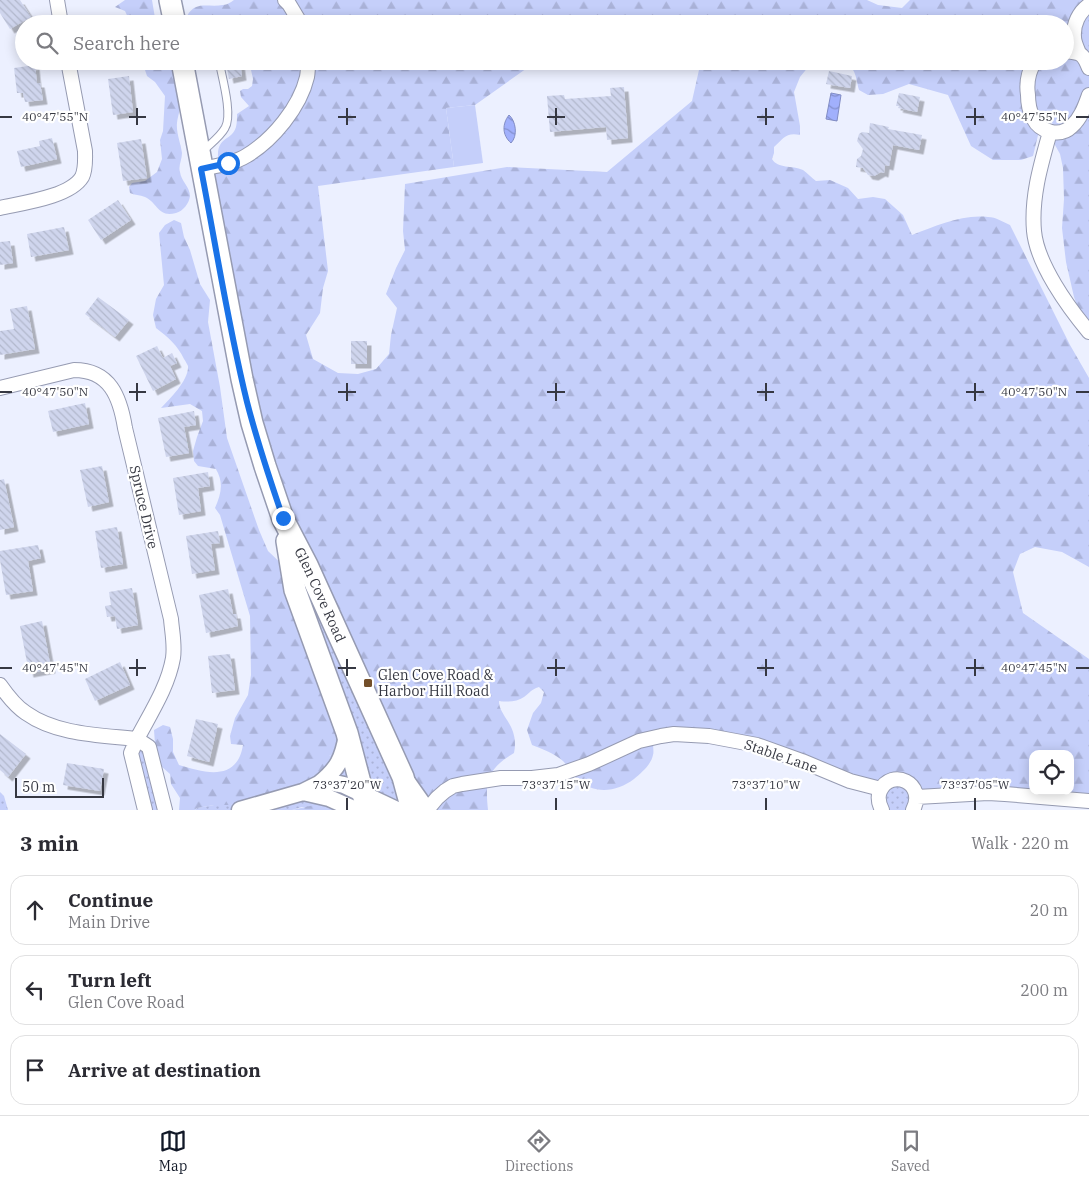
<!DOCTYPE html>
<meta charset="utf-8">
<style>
body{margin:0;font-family:"IBM Plex Serif",serif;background:#f7f7f7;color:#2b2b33}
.controls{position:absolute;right:15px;bottom:15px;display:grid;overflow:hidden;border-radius:10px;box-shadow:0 2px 12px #0003}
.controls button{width:45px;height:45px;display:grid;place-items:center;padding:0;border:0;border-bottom:1px solid #e1e1e2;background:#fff;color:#2b2b33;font:25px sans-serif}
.scale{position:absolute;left:15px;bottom:12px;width:89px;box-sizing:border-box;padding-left:5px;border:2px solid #363842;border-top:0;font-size:14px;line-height:18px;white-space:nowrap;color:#363842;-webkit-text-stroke:4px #fff;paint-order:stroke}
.stop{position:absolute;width:15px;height:15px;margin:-11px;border:4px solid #1a73e8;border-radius:50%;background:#fff}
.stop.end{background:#1a73e8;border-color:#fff;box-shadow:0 1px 5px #0008}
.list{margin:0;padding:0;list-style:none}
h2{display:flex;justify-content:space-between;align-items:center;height:65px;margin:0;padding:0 20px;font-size:21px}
h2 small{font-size:16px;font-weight:400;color:#7c7c81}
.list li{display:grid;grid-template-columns:32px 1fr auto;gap:15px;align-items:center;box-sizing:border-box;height:70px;margin:0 10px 10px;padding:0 10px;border:1px solid #e1e1e2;border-radius:15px}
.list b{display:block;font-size:19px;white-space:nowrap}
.list p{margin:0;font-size:16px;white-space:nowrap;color:#7c7c81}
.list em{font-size:16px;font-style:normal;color:#7c7c81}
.icon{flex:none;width:28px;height:28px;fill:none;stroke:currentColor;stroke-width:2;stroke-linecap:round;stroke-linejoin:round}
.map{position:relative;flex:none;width:1089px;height:810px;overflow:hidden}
.search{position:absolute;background:#fff;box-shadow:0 2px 12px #0003;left:15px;right:15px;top:15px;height:55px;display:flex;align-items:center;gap:12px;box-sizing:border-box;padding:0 18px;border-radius:28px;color:#7c7c81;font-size:19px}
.sheet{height:305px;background:#fff}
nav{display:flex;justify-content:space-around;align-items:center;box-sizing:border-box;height:70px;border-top:1px solid #e1e1e2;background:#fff;font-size:14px;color:#7c7c81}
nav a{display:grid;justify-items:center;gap:2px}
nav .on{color:#111827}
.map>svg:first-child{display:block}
.grass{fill:url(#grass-dots)}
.forest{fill:url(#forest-firs);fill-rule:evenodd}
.pitch{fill:#c5cffa}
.water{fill:url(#water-waves);stroke:#818cc4}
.building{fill:url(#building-back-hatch);filter:url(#shadow)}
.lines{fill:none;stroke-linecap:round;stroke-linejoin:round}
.service-casing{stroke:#969bb2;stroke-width:9}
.minor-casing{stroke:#969bb2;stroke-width:16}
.tertiary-casing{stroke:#969bb2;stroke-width:19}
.primary-casing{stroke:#969bb2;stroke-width:24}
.service{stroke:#fff;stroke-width:7}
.minor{stroke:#fff;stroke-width:14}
.tertiary{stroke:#fff;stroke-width:16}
.primary{stroke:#fff;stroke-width:21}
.route{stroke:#1a73e8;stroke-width:6}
.ticks{fill:none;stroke:#363842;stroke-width:2}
.poi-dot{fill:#734f2a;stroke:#fff;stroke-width:2}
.labels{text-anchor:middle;stroke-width:4.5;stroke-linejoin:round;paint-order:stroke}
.street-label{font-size:14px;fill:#363842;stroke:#fff}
.poi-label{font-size:14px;fill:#363842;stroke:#fff;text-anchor:start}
.ticks-label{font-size:12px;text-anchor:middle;fill:#363842;stroke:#fff;stroke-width:4.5;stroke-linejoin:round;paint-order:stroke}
</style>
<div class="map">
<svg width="1089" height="810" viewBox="0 0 1089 810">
<defs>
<pattern id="grass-dots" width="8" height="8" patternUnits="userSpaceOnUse" patternTransform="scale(1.25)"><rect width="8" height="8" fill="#c5cffa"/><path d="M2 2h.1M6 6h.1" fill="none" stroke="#aab2d8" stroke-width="1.8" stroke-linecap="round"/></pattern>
<pattern id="forest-firs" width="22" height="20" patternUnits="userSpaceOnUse" patternTransform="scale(1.25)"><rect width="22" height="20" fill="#c5cffa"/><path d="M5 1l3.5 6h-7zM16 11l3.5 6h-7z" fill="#aab2d8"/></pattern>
<pattern id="water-waves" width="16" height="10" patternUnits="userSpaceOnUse" patternTransform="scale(1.25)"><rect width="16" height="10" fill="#a1b0fc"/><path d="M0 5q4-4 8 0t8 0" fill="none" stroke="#8490ce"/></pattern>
<pattern id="building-back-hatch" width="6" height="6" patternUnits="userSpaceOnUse" patternTransform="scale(1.25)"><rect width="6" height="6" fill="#cfd5ed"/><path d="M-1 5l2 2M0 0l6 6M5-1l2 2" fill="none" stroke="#b2b8cc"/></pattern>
<filter id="shadow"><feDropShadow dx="4.5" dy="4.5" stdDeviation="0" flood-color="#0004"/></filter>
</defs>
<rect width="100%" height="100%" fill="#ecf0ff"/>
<path class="grass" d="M283,519L415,810L302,807L292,810H195L197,808L214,805H231L329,764V756L336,753Z
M137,739L149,747L165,810H145L131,753Z
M893,783L911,789L908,810H888L883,795Z
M0,792L4,796L8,810H0Z"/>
<path class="forest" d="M125,0H152L156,24H131L125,11L115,7Z
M234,0H867L878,5L902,8L910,0H1089V332L1079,311L1074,297L1066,262L1062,228L1064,199L1063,168L1060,154L1055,145L1051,113L1039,131L1033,156L1021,160H993L971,146L948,95L909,84L883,94L868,95L859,90C855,75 857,71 844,61H1065V24H674L670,23L662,24H194V21L188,19L187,16C196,0 208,8 223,5C227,5 231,2 234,0Z
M142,61H168C172,73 180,84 181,97C182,106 178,114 177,123C176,133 181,144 182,153C182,160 178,166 180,172C181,181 190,187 190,196C189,204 183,211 176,213C158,218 158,203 145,197C140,195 134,195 130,193L129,187L132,183L145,181L157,172L162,159L160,140L163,131L165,96L155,82L147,76Z
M249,61H537L475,105L446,108L454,167L318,186L328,271L323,288L320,313L306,335L313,359L338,373L358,374L376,369L389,354L391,335L397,308L386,294L396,268L405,250L403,231L405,184L507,167L607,172L692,101L701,61H822L809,66L800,77L794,92L800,126V135C786,132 783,139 774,147V153L772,159C778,169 792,165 803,170C807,173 812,178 816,181L830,180L848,188L858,199L873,197L885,199L903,215L912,235C936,226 962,214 988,217C996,217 1003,222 1010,225L1070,345L1089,378V567L1062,552L1035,547L1020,554L1013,572L1023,613L1089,659V801L917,797L912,786H883L709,736L653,743C653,747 654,752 653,755C651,765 641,773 634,779C617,792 594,795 577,779C572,774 568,766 563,761C554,753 542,749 532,745L527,730L533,713L541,703L544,692L539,687C530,690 531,692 524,697C517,702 507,702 499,701C499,708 502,711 505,717C513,728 517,739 514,753C487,769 485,781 488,810H435L415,789L283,518L201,169L223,161L218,157C217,136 232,141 236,127C237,123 237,118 237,114L249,106L241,97L240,91L243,89H248L252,86L253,79ZM1033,754H1070V791H1033Z
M174,220L181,223L184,237L190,250L200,284L210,300L208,322L220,387L227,438L259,530L268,551L288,570L343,731L336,753L329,756V764L312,784L231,805H214L197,808L195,810H179L180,798L171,784L170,774L161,766L156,758L154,730L163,725L170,727L173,739V752L179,765C205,773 237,782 243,745L231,744L230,736L235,718L248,695L251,675L250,616L220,515L215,508C221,494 224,483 216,469L198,466L194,461L193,451L197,437L203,421L202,411L190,404L161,408C170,399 189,380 188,366C187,364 186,362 184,359C178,346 168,337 156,328L153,315L156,299L164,285L159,233L165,225Z
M319,804L348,810H292Z"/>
<path class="pitch" d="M475,105L483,163L454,167L446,108Z"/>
<path class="water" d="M831,93L841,95L837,121L826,119Z
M509,115C516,121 518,136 511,143C502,135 502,124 509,115Z"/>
<path class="building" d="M0,0H20L31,17L10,29L0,13Z
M240,62L242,76L229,79L226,64Z
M35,65L37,83H40L43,100L25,102L23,93H17L14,68Z
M829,71L852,76L850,88L826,84Z
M129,76L133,112L113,115L108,79Z
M624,87L628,138L607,140L606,127L550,132L547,96L564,95L565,99L611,96L610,88Z
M899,93L920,97L917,112L898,108L899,106H896Z
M870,123L889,127L888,129L922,135L919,150L893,145L889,166L885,165L884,173L881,172L874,176L868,175L863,168L856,167L857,159L861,156L863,149L857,141L859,134L862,132L869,133Z
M52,138L57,159L21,167L17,151L40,146L39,141Z
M141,139L147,178L123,181L117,143Z
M118,200L131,220L101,240L88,220Z
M64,227L69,250L31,257L27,234Z
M10,241L13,263L0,265V242Z
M98,297L129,320L115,337L85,314Z
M27,306L35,349L0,355V331L14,329L10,309Z
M351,341H367V364H351Z
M157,346L163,358L172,353L177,363L170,366L176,379L153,391L136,356Z
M85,403L89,424L53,432L48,411Z
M194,411L196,425L184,427L189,453L166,457L158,418Z
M102,466L109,502L88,507L80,470Z
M208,472L210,486L198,488L201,511L179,515L173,478Z
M4,479L14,527L0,530V480Z
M117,527L123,564L101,568L95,531Z
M218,531L220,543L211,544L215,570L192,574L186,536Z
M38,545L41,558L28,561L33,591L6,595L0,560V551Z
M132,588L138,625L117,629L115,616L107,617L105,606L111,605L109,592Z
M228,589L233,614H236L238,626L206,633L199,595Z
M42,621L51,669L29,673L20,626Z
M230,654L235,690L212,693L208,656Z
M120,662L130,685L95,701L85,679Z
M196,719L218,724L209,762L187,756Z
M0,734L26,754L8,777L0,770Z
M67,763L104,769L100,791L63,785Z"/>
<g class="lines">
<g class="service-casing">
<path id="service" d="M203,151C210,144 220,137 225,128C233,115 222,77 219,61"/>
</g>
<g class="minor-casing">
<path id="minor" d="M57,0L61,24
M285,0L289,4L301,24
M1065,51C1081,53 1083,53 1089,68
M1079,53C1077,48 1074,42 1074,37C1073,24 1079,12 1089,5
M1035,61C1028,72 1026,82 1028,95C1028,103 1029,110 1033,118C1040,132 1060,138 1072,126C1081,118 1085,106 1089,95
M1050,132C1041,164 1031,197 1034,231C1037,264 1068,307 1089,332
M201,169C216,166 233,164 246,156C273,140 300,107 307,77C308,72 308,66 308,61
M0,208C22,203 70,197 82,177C86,169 85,159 85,151L68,61
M0,388L74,370C110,370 120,397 125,428L171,619C172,632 175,645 173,658C168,687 150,714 137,739C100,735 57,735 26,713C15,706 7,695 0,685
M917,797L988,793L1005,794L1089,801
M145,810L131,753L137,739L149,747L165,810
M427,810L437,798L445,791L453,786L462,784L501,778H532L558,775L589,764L639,741L661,736L674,734L709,736L757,745L802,761L850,781L881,789
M882,810C879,804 877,798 880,791C891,767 927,783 913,810"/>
</g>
<g class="tertiary-casing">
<path id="tertiary" d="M408,783L427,810
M319,784C338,769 343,758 347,735
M303,792L329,798L356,810
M240,810L303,792L319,784L330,782L344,785L397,810"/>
</g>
<g class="primary-casing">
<g id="primary">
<path d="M170,0L175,24"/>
<path id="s1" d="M182,61L242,379L252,423L265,466L283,519L307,565L403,777L412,810"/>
<path d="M287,541L295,590L347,733L363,794L368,810"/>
</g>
</g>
<use href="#service" class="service"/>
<use href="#minor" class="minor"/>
<use href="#tertiary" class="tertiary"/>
<use href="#primary" class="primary"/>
</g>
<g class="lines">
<path class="route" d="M228,163L201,169C216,246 228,325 247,402C257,441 270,480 283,518"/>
</g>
<path class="ticks" d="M137,108V125M347,108V125M556,108V125M766,108V125M975,108V125M0,117H12M129,117H146M338,117H356M547,117H565M757,117H774M966,117H984M1076,117H1089M137,383V401M347,383V401M556,383V401M766,383V401M975,383V401M0,392H12M129,392H146M338,392H356M547,392H565M757,392H774M966,392H984M1076,392H1089M137,659V676M347,659V676M556,659V676M766,659V676M975,659V676M0,668H12M129,668H146M338,668H356M547,668H565M757,668H774M966,668H984M1076,668H1089M347,798V810M556,798V810M766,798V810M975,798V810"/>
<rect class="poi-dot" x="363" y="678" width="10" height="10" rx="2.5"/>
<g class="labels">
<g class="street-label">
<text transform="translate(144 507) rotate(77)" y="5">Spruce Drive</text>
<text dy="5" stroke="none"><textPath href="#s1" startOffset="554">Glen Cove Road</textPath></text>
<text transform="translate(781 756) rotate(19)" y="5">Stable Lane</text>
</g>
<g class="poi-label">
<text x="378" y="680">Glen Cove Road &amp;<tspan x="378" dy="16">Harbor Hill Road</tspan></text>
</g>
</g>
<g class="ticks-label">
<text x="55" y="121">40°47'55"N</text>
<text x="1034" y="121">40°47'55"N</text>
<text x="55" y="396">40°47'50"N</text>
<text x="1034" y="396">40°47'50"N</text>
<text x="55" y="672">40°47'45"N</text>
<text x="1034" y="672">40°47'45"N</text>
<text x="347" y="789">73°37'20"W</text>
<text x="556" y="789">73°37'15"W</text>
<text x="766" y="789">73°37'10"W</text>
<text x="975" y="789">73°37'05"W</text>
</g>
</svg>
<div class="controls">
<button><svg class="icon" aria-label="locate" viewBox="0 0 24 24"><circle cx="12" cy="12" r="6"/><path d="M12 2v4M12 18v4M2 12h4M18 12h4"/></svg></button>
</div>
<div class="scale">50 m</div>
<div class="stop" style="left:228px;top:163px"></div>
<div class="stop end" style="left:283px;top:518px"></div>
<div class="search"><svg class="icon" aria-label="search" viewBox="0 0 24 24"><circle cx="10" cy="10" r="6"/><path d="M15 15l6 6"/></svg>Search here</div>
</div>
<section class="sheet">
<h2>3 min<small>Walk · 220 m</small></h2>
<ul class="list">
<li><svg class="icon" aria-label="ahead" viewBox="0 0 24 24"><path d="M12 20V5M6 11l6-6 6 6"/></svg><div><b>Continue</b><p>Main Drive</p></div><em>20 m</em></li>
<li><svg class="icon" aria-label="left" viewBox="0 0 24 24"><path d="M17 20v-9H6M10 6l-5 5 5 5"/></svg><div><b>Turn left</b><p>Glen Cove Road</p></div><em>200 m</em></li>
<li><svg class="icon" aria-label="arrive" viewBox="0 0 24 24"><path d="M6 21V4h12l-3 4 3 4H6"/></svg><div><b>Arrive at destination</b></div></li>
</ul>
</section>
<nav>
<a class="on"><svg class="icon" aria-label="map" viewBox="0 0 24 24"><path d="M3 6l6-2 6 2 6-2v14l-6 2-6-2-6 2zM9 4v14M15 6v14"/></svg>Map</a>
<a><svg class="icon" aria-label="directions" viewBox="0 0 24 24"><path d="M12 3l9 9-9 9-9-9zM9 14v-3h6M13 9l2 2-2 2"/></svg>Directions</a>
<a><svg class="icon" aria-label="saved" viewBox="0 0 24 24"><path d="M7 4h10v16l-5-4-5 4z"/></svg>Saved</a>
</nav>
